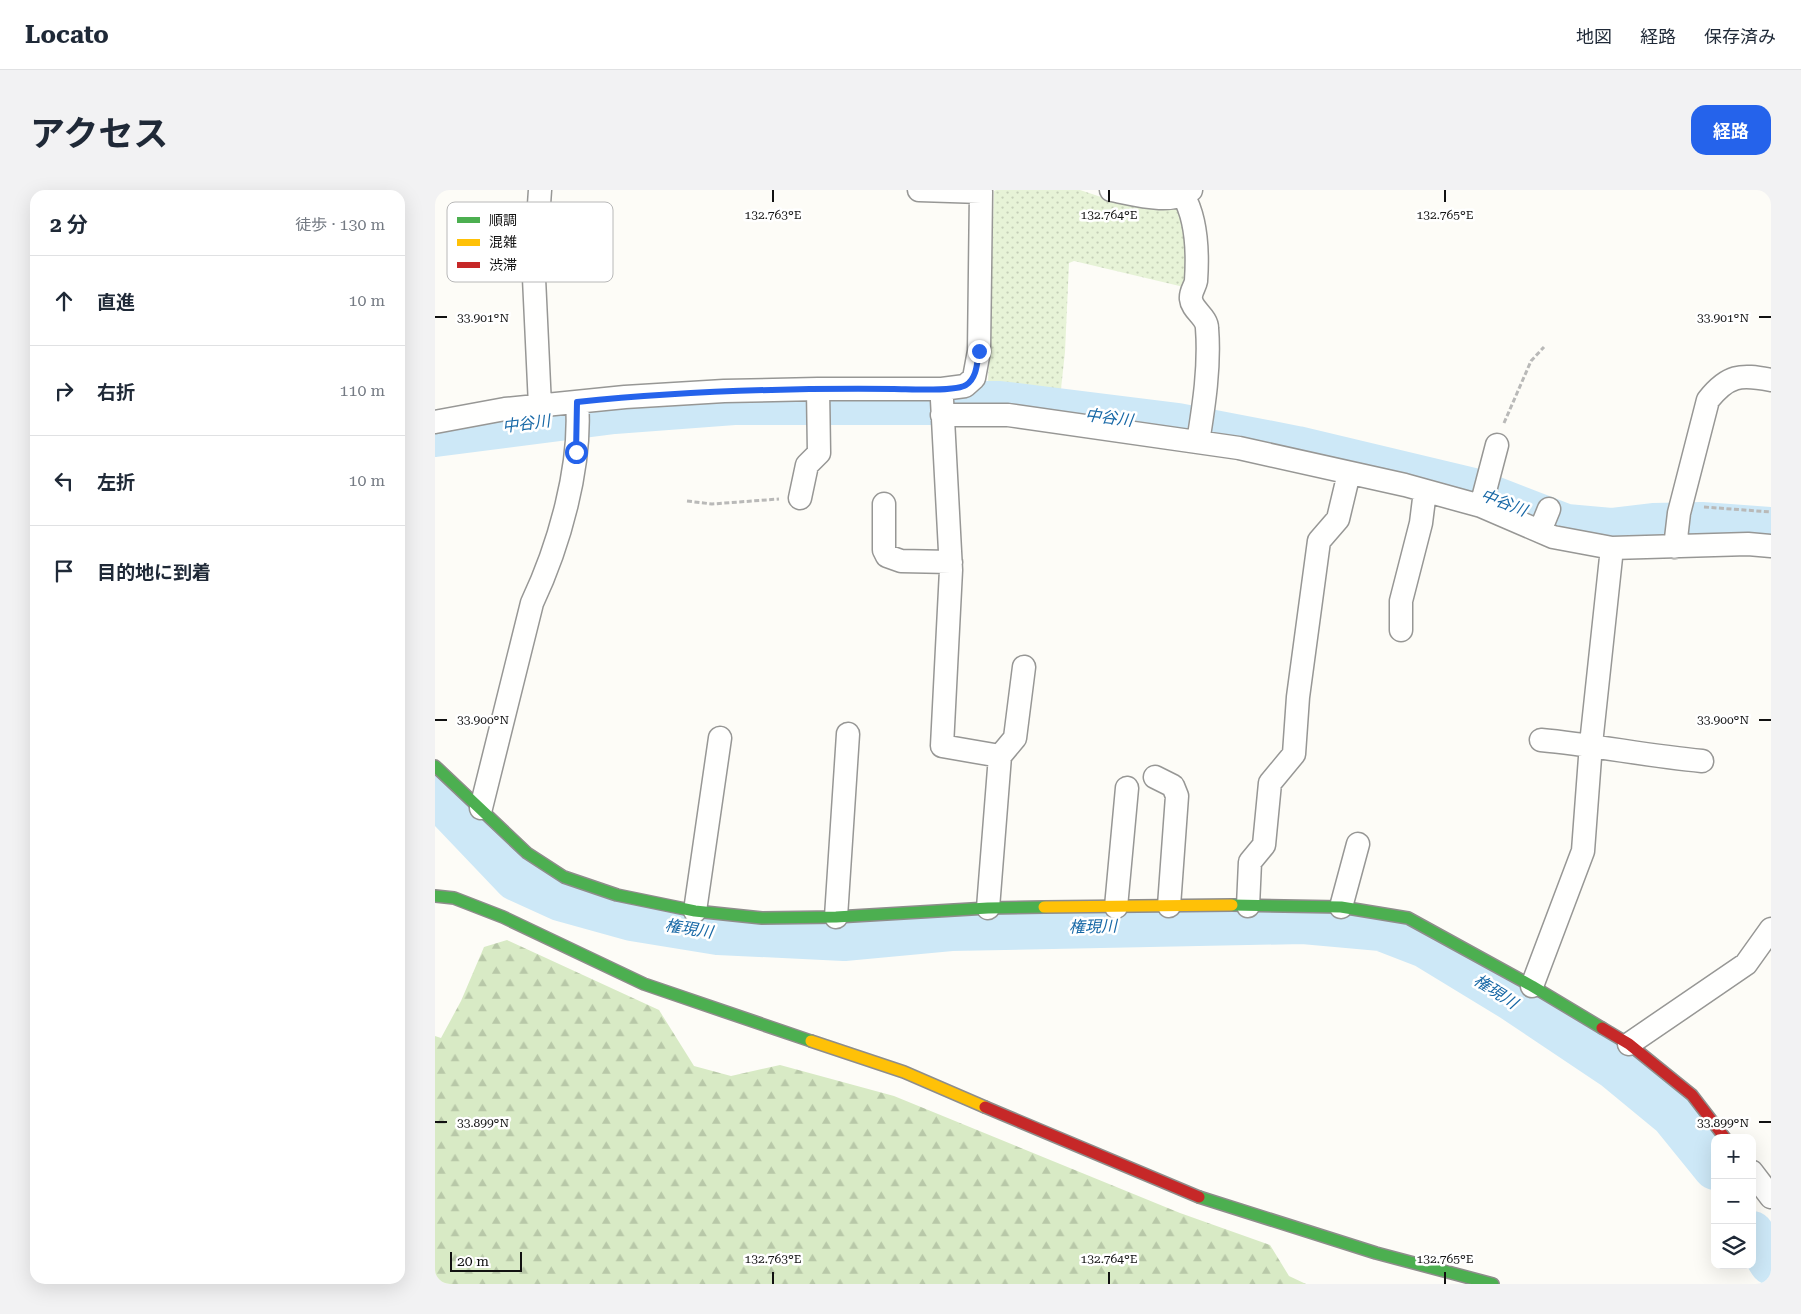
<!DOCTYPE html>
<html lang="ja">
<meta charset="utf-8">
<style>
body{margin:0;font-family:"Roboto Serif","Noto Sans JP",serif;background:#f2f2f3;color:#1f2937}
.controls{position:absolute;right:15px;bottom:15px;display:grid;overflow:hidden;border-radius:10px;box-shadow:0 5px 20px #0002}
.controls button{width:45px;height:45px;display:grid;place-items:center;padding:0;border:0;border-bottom:1px solid #e0e1e3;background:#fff;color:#1f2937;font:25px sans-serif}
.scale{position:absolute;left:15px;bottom:12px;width:72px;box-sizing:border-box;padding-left:5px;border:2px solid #111;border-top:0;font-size:14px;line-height:18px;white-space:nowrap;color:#111;-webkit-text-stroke:4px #fff;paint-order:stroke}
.stop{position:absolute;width:15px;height:15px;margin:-11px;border:4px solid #2563eb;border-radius:50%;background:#fff}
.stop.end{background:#2563eb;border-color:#fff;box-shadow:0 1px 5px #0008}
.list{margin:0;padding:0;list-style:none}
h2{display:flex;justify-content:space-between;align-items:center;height:65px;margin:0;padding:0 20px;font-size:21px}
h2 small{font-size:16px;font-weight:400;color:#747a83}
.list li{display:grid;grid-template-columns:32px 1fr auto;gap:15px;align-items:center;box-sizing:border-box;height:90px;padding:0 20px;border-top:1px solid #e0e1e3}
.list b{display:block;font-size:19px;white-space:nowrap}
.list em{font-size:16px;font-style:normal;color:#747a83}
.icon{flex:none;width:28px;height:28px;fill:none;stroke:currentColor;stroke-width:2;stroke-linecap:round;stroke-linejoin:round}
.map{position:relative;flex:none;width:1336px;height:1094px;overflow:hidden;border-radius:15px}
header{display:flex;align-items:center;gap:30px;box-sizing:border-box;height:70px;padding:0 25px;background:#fff;border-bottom:1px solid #e0e1e3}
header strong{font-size:24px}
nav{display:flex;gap:28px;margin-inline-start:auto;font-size:18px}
.intro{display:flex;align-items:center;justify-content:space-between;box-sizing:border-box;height:120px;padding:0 30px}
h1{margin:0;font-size:35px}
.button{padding:12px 22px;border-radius:15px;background:#2563eb;color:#fff;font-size:18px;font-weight:700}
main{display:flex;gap:30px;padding:0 30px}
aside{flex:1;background:#fff;border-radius:15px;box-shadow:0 5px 20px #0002}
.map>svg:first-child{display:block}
.grass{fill:url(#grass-dots)}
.forest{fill:url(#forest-firs)}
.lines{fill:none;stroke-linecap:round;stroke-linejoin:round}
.river{stroke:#cde8f7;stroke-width:44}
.street-casing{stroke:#979795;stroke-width:25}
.fast-casing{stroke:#8e8d8b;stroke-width:14}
.slow-casing{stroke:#8e8d8b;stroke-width:14}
.jam-casing{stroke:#8e8d8b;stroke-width:14}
.path{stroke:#b9b9b8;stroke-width:3;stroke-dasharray:5 2.5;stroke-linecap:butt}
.street{stroke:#fffffe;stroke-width:22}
.fast{stroke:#4caf50;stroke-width:11}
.slow{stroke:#ffc107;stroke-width:11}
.jam{stroke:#c62828;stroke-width:11}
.route{stroke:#2563eb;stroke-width:6}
.ticks{fill:none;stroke:#111;stroke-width:2}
.labels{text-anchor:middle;stroke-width:5;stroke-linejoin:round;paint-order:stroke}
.water-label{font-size:16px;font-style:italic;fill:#1768a6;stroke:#fff}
.key{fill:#fff;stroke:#b8b8b8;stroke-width:1}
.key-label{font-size:14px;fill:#111}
.ticks-label{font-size:12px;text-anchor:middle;fill:#111;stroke:#fff;stroke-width:5;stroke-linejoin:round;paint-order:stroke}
</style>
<header>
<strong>Locato</strong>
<nav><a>地図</a><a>経路</a><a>保存済み</a></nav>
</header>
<div class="intro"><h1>アクセス</h1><a class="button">経路</a></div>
<main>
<aside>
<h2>2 分<small>徒歩 · 130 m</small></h2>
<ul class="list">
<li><svg class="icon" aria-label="ahead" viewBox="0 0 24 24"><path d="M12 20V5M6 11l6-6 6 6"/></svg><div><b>直進</b></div><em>10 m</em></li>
<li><svg class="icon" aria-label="right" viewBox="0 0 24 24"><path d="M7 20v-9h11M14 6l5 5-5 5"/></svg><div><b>右折</b></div><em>110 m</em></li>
<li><svg class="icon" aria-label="left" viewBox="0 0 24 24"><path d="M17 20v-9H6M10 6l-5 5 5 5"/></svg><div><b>左折</b></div><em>10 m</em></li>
<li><svg class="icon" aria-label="arrive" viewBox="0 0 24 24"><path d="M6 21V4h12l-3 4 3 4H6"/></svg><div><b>目的地に到着</b></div></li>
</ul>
</aside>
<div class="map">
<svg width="1336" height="1094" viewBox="0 0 1336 1094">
<defs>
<pattern id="grass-dots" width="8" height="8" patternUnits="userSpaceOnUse" patternTransform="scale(1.25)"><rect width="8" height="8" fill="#e7f3d7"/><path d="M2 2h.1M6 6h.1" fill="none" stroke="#c5cfb8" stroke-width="1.8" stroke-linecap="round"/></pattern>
<pattern id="forest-firs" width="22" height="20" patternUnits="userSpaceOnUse" patternTransform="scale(1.25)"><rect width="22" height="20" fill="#d8eac5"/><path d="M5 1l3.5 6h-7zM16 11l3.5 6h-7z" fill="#b8c8a8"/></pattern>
</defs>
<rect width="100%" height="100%" fill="#fdfcf7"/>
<path class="grass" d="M561,0H645L687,14L748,19L754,27L753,98L639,71L634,73L630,162L625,208L553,195L559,1Z"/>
<path class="forest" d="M72,750L224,820L259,876L296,886L345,875L459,906L745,1023L835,1055L854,1086L871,1094H0V846L6,848L26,811L49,757Z"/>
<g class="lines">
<path class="river" d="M0,245L179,222L299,213H565L743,235L862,258L1038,300L1131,336L1176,340L1218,335L1267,334L1336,339
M0,604L81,689L125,709L197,729L283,743L409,749L516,739L868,732L946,739L990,756L1077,809L1180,878L1237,925L1280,978
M1317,1043L1336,1073"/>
<g class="street-casing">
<path id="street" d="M676,0C698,4 737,16 756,0
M748,5C762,29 763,62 761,91C760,97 755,102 756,109C757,120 772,127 772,138C775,176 769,215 763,252
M507,210L516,380L507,556L565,566L553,718
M105,216L99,88L105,0
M507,225H573L804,258L970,295L1046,316L1118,347L1177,358L1313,354L1336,356
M0,232L70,219L190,207L289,201L383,199H507L530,196L539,188L544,161L546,2L484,0
M365,308L372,275L384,263L383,199
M449,314V360L452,366L466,371L516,372
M1046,316L1062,255
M1105,341L1114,319
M1240,357L1244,323L1273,210C1293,185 1305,184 1336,190
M966,440V411L986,333L990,301
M1106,550C1160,555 1213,566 1267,571
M565,566L580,548L589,477
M720,587L738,596L742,606L734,716
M46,618L97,413C124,356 147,276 142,212
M813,716L815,672L829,655L835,593L859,564L863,507L884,351L903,329L914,283
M681,717L692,598
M906,717L923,654
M260,721L285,548
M401,727L413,544
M1097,796L1148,661L1156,554L1177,358
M1194,854L1311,774L1336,739
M1317,982L1336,1007"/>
</g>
<g class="fast-casing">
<path id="fast" d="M0,576L92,663L129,687L182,705L260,721L327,728L401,727L553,718L609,717
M0,706L19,708L68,727L209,794L376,851
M797,715L906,717L973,728L1097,796L1167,838
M764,1007L941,1063L1058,1094"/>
</g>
<g class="slow-casing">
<path id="slow" d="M609,717L797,715
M376,851L469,882L550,917"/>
</g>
<g class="jam-casing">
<path id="jam" d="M1167,838L1194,854L1257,905L1290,948
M550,917L764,1007"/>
</g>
<path class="path" d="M1069,233L1096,171L1109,157
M252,311L277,314L344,309
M1269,317L1336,322"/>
<use href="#street" class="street"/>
<use href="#fast" class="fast"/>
<use href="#slow" class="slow"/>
<use href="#jam" class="jam"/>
</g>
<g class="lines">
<path class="route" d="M141,262L142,212C247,201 353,198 459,199C474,199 520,202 531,195C542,188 542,173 544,161"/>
</g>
<path class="ticks" d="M338,0V12M674,0V12M1010,0V12M0,127H12M1324,127H1336M0,530H12M1324,530H1336M0,932H12M1324,932H1336M338,1082V1094M674,1082V1094M1010,1082V1094"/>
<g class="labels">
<g class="water-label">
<text transform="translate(674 227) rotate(7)" y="6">中谷川</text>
<text transform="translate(91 233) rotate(-7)" y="6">中谷川</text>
<text transform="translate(1069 312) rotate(21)" y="6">中谷川</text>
<text transform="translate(658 736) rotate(-1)" y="6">権現川</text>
<text transform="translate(254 738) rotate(9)" y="6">権現川</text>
<text transform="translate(1061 801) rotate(33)" y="6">権現川</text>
</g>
</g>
<rect x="12" y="12" width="166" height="80" rx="8" class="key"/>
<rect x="22" y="27" width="23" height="6" fill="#4caf50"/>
<rect x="22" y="49" width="23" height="7" fill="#ffc107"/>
<rect x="22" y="72" width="23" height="6" fill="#c62828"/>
<g class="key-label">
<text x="54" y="35">順調</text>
<text x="54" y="57">混雑</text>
<text x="54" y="80">渋滞</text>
</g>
<g class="ticks-label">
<text x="338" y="29">132.763°E</text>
<text x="674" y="29">132.764°E</text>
<text x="1010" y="29">132.765°E</text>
<text x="48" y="132">33.901°N</text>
<text x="1288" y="132">33.901°N</text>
<text x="48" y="534">33.900°N</text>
<text x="1288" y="534">33.900°N</text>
<text x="48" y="937">33.899°N</text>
<text x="1288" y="937">33.899°N</text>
<text x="338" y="1073">132.763°E</text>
<text x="674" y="1073">132.764°E</text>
<text x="1010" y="1073">132.765°E</text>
</g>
</svg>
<div class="controls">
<button>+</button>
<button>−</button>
<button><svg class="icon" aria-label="layers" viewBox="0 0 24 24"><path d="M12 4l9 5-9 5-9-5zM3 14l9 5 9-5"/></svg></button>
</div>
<div class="scale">20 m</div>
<div class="stop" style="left:141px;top:262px"></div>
<div class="stop end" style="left:544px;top:161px"></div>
</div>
</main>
